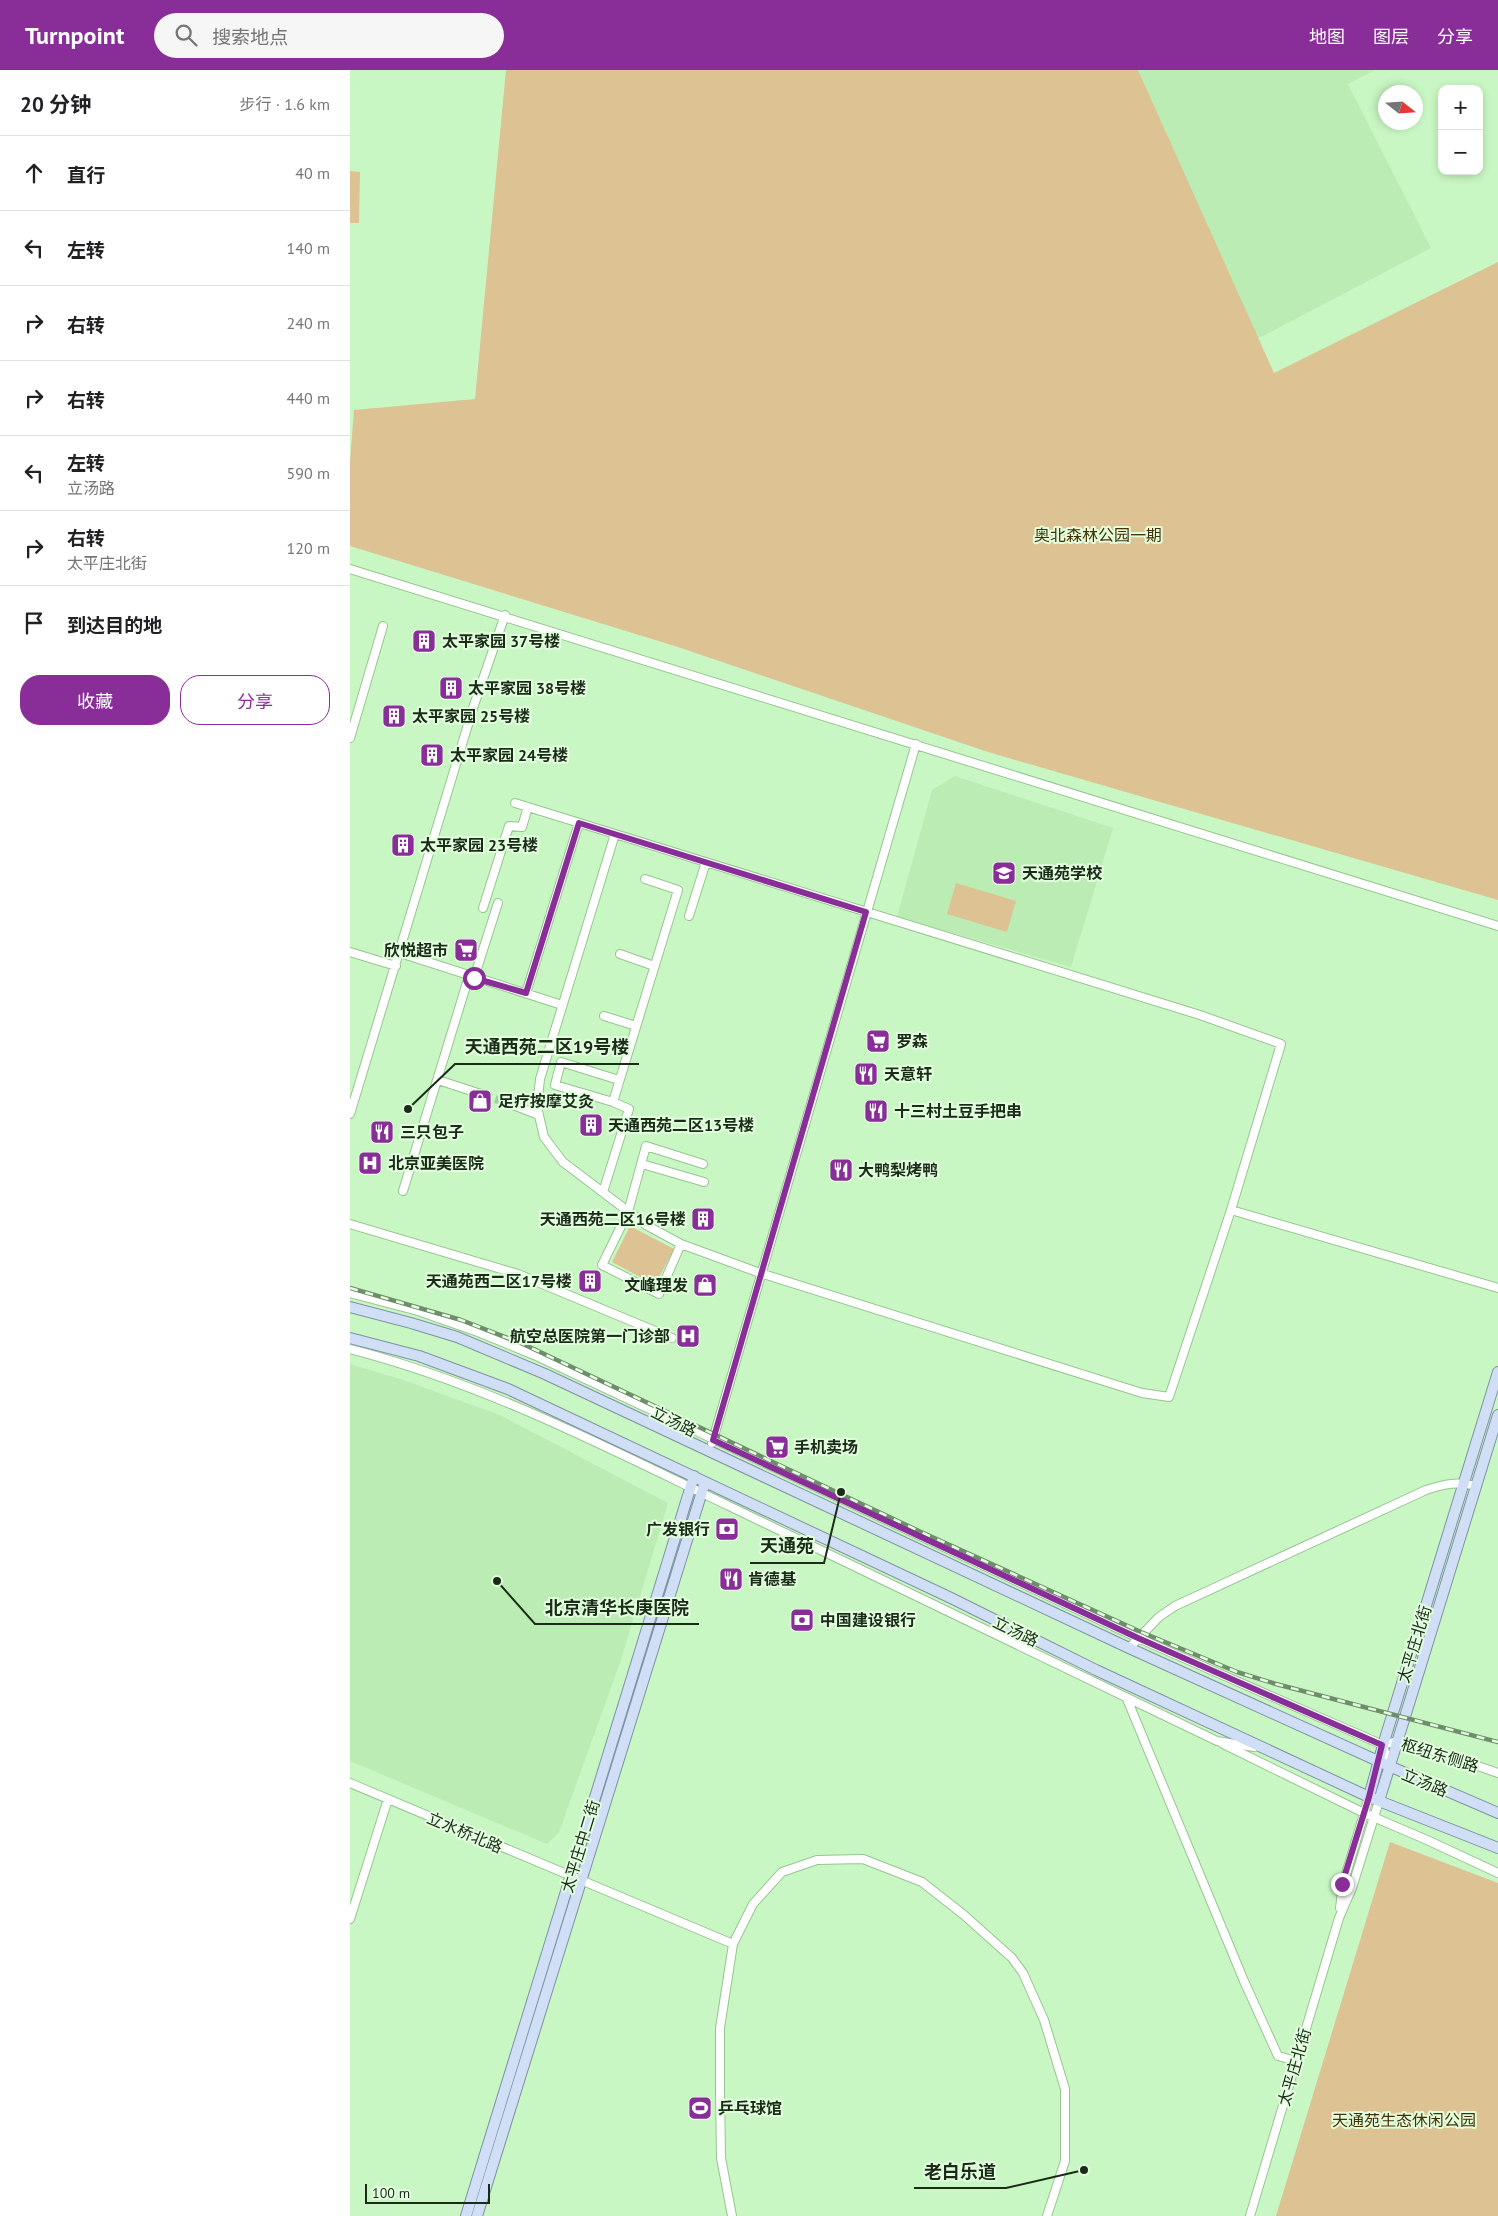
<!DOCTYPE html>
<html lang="zh">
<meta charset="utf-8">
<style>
body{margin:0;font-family:"PT Sans","Noto Sans SC",sans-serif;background:#f6f6f6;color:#202124}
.controls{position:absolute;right:15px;top:15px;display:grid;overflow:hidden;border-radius:10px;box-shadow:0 2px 8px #0003}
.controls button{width:45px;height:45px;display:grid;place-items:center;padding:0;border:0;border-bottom:1px solid #e0e0e0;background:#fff;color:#202124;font:25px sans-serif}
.compass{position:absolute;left:1028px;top:15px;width:45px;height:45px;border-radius:50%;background:#fff;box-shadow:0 2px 8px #0003;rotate:107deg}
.scale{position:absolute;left:15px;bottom:12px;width:125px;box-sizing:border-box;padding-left:5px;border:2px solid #1a2c18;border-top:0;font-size:14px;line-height:18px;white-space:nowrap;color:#1a2c18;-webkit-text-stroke:4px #e3fedf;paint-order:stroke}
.stop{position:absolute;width:15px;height:15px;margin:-11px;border:4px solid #892e99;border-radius:50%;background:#fff}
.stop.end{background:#892e99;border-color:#fff;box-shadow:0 1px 5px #0008}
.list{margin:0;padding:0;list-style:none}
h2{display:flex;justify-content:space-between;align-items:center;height:65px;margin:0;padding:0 20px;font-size:21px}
h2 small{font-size:16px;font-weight:400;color:#757577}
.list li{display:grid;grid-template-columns:32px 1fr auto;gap:15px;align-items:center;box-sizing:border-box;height:75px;padding:0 20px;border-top:1px solid #e0e0e0}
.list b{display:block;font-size:19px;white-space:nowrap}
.list p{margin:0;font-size:16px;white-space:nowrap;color:#757577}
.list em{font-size:16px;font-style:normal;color:#757577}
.actions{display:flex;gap:10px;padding:15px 20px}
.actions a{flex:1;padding:11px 0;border:1px solid #892e99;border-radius:20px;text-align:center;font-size:18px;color:#892e99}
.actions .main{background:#892e99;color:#fff}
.icon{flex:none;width:28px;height:28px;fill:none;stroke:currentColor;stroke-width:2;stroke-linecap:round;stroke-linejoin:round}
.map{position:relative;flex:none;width:1148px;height:2146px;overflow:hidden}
header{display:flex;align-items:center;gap:30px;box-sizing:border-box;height:70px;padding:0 25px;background:#892e99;color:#fff}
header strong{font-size:24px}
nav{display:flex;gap:28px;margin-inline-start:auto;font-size:18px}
.search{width:350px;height:45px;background:#f6f6f6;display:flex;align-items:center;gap:12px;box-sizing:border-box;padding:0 18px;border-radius:28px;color:#757577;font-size:19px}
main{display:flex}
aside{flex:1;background:#fff}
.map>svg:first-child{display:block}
.built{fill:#baecb3}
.green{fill:#ddc293}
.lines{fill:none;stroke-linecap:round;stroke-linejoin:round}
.minor-tunnel{stroke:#a6cea1;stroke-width:8;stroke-dasharray:8 4;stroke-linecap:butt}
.minor-casing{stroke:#98c493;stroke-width:10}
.major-casing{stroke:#7d92a4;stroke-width:12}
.minor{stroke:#fff;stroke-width:8}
.major{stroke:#d1dff6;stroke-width:10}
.rail-casing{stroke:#6e8d6a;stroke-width:4.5}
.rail{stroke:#e3fedf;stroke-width:2.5;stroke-dasharray:8;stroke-linecap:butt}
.route{stroke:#892e99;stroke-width:6}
.labels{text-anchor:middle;stroke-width:4;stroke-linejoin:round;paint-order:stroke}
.park-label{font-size:16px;fill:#463000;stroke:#e3fedf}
.poi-label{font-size:16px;font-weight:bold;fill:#1a2c18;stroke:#e3fedf;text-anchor:start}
.street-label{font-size:16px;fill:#1a2c18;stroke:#e3fedf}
.leader{fill:none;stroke:#1a2c18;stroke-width:2}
.callout-dot{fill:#1a2c18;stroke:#e3fedf;stroke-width:2}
.callout-label{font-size:18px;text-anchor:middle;font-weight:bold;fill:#1a2c18;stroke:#e3fedf;stroke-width:4;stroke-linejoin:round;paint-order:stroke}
</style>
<header>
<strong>Turnpoint</strong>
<div class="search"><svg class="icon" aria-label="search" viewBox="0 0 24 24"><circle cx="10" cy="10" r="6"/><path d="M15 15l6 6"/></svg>搜索地点</div>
<nav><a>地图</a><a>图层</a><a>分享</a></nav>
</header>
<main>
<aside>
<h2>20 分钟<small>步行 · 1.6 km</small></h2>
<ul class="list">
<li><svg class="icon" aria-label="ahead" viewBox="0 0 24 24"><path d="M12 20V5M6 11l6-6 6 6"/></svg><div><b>直行</b></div><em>40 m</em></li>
<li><svg class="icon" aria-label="left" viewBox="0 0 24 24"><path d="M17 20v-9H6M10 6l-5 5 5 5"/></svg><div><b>左转</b></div><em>140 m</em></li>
<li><svg class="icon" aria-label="right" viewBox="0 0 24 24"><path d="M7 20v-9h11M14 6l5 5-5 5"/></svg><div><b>右转</b></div><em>240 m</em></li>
<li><svg class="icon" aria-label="right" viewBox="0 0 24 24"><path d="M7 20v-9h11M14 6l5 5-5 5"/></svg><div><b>右转</b></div><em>440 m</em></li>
<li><svg class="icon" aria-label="left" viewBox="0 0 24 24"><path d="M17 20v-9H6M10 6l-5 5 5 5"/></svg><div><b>左转</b><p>立汤路</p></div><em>590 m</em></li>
<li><svg class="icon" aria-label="right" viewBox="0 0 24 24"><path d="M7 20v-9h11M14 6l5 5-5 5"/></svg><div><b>右转</b><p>太平庄北街</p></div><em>120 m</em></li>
<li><svg class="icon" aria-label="arrive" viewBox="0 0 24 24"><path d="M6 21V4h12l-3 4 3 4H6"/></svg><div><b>到达目的地</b></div></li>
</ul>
<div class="actions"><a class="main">收藏</a><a>分享</a></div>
</aside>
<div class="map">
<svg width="1148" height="2146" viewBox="0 0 1148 2146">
<rect width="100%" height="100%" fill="#c9f7c3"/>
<path class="built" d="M788,0H1025L998,14L1081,178L907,269Z
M605,706L763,758L721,897L547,847L582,720Z
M0,1294L53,1310L150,1345L318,1433L271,1590L209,1762L197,1774L0,1691Z"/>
<path class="green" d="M156,0H788L924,303L1148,192V830L638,682L328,577L0,476V391L4,340L125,329Z
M0,101L10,102L9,153H0Z
M606,813L666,831L657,862L597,844Z
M280,1156L324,1179L305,1215L262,1192Z
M1040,1772L1148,1813V2146H926Z"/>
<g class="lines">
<path class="minor-tunnel" d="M134,1025L163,1035"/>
<g class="minor-casing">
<path id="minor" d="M0,499L1148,856
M0,668L33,556
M165,733L850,945L931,974L881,1140L819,1327L792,1323L410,1203L331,1174L296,1155L213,1092L194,1067L187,1037L190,1009L265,764
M133,838L159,756L172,757L178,737
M339,846L356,792
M0,882L46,896
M50,883L212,935
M270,884L304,896
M124,908L148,833
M176,923L229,753
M254,946L286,956
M88,1010L134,1025
M263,1032L205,1015L211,992L269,1010
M163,1035L189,1045
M0,1044L123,638L155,545
M292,1094L354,1112
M53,1121L119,906
M253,1122L279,1039L263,1032L328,820L295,809
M881,1140L1148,1218
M0,1154L168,1204L322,1268
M331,1174L309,1224L252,1195L278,1142L296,1076L353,1094
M0,1223L68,1241L128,1262L184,1285L788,1568L1033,1675L1039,1696
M0,1279C133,1313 256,1377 379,1436C542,1514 704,1594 867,1671L904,1677
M362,1373L566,674
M779,1578L809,1547L825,1536L1076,1420C1094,1414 1108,1411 1126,1416
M777,1629L894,1911L928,1986L946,1991
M873,1674L1014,1743L1077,1770L1148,1803
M1033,1675L1047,1671L1064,1674L1148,1703
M0,1713L383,1874
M990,1838L993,1814L1019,1727
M0,1849L38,1729
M382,2146L371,2088L370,2019V1958L383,1874L403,1834L432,1802L467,1790L513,1789L572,1812L614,1845L662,1888L673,1903L694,1950L715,2019V2091L697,2146
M900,2146L989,1848L1002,1818L1029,1731"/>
</g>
<g class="major-casing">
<path id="major" d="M0,1237L61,1253L107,1267L195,1304L779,1578L1039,1696L1148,1743
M0,1268L69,1286L158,1319L601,1528L746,1600L1019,1727L1148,1778
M1019,1727L1033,1675L1148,1302
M1029,1731L1148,1345
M116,2146L344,1406
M127,2146L355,1412"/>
</g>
<use href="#minor" class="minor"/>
<use href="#major" class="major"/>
<g class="rail-casing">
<path id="rail" d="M0,1218L111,1250L173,1274L571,1462L791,1562L887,1602L926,1614L1148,1672"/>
</g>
<use href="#rail" class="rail"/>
</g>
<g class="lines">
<path class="route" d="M124,908L176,923L229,753L516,842L363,1370L788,1568L1032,1675L1019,1727L992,1814"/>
</g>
<defs>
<g id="building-square" transform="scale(1.25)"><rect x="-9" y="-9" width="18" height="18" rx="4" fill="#892e99" stroke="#e3fedf"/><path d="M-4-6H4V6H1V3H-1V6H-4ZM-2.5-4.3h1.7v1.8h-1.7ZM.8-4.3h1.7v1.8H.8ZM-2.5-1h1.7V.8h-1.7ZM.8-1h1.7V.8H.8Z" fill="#fff"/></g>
<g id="school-square" transform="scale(1.25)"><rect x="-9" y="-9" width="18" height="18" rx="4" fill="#892e99" stroke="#e3fedf"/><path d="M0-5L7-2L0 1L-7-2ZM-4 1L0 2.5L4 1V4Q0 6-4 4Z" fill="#fff"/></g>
<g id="supermarket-square" transform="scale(1.25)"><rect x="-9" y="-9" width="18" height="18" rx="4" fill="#892e99" stroke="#e3fedf"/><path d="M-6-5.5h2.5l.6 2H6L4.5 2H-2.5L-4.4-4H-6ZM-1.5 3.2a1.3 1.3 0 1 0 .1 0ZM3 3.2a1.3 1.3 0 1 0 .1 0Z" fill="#fff"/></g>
<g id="restaurant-square" transform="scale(1.25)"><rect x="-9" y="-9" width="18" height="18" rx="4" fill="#892e99" stroke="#e3fedf"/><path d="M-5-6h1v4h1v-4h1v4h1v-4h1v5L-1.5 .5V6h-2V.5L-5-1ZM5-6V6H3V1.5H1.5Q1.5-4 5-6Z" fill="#fff"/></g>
<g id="shop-square" transform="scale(1.25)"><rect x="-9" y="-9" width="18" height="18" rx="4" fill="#892e99" stroke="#e3fedf"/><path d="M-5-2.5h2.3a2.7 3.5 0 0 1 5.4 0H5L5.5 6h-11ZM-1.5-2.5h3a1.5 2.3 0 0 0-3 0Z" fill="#fff"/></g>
<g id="hospital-square" transform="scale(1.25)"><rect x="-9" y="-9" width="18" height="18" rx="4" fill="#892e99" stroke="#e3fedf"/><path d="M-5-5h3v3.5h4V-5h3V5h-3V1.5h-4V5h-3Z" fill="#fff"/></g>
<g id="bank-square" transform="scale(1.25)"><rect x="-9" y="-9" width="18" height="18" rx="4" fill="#892e99" stroke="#e3fedf"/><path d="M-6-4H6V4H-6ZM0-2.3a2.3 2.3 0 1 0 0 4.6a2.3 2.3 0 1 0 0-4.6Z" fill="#fff"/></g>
<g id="stadium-square" transform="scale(1.25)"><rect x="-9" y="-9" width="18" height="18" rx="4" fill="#892e99" stroke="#e3fedf"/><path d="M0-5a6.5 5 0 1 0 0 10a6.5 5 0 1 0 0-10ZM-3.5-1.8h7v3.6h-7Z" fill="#fff"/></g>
</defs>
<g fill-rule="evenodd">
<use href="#building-square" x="74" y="571"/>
<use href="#building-square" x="101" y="618"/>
<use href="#building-square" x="44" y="646"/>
<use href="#building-square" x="82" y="685"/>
<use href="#building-square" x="53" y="775"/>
<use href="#school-square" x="654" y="803"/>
<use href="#supermarket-square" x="116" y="880"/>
<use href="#supermarket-square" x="528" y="971"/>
<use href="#restaurant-square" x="516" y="1004"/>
<use href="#shop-square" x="130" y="1031"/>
<use href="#restaurant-square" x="526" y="1041"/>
<use href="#building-square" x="241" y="1055"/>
<use href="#restaurant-square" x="32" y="1062"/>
<use href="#hospital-square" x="20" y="1093"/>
<use href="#restaurant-square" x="491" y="1100"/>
<use href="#building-square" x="353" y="1149"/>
<use href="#building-square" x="240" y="1211"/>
<use href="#shop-square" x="355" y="1215"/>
<use href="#hospital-square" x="338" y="1266"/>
<use href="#supermarket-square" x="427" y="1377"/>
<use href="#bank-square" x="377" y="1459"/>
<use href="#restaurant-square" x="381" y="1509"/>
<use href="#bank-square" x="452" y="1550"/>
<use href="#stadium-square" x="350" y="2038"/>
</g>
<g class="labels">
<g class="park-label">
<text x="748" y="471">奥北森林公园一期</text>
<text x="1054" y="2056">天通苑生态休闲公园</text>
</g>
<g class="poi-label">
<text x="92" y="577">太平家园 37号楼</text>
<text x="118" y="624">太平家园 38号楼</text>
<text x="62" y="652">太平家园 25号楼</text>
<text x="100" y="691">太平家园 24号楼</text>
<text x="70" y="781">太平家园 23号楼</text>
<text x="672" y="809">天通苑学校</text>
<text x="98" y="886" text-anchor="end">欣悦超市</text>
<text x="546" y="977">罗森</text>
<text x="534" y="1010">天意轩</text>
<text x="148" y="1037">足疗按摩艾灸</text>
<text x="544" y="1047">十三村土豆手把串</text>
<text x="258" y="1061">天通西苑二区13号楼</text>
<text x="50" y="1068">三只包子</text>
<text x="38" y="1099">北京亚美医院</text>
<text x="508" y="1106">大鸭梨烤鸭</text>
<text x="336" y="1155" text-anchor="end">天通西苑二区16号楼</text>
<text x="222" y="1217" text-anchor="end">天通苑西二区17号楼</text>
<text x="338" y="1221" text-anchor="end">文峰理发</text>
<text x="320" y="1272" text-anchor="end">航空总医院第一门诊部</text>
<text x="444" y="1383">手机卖场</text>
<text x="360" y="1465" text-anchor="end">广发银行</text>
<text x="398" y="1515">肯德基</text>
<text x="470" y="1556">中国建设银行</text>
<text x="368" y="2044">乒乓球馆</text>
</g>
<g class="street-label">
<text transform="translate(324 1351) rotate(27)" y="6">立汤路</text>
<text transform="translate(666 1561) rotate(26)" y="6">立汤路</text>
<text transform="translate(1064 1574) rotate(-73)" y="6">太平庄北街</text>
<text transform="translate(1090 1685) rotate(17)" y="6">枢纽东侧路</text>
<text transform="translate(1075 1712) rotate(23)" y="6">立汤路</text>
<text transform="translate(115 1762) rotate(23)" y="6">立水桥北路</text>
<text transform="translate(230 1776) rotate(-73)" y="6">太平庄中二街</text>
<text transform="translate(944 1997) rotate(-74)" y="6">太平庄北街</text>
</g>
</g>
<path class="leader" d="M58 1039L105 994H289M491 1422L474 1493H400M147 1511L185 1554H349M734 2100L656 2118H564"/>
<g class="callout-dot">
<circle cx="58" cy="1039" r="5"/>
<circle cx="491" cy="1422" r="5"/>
<circle cx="147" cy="1511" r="5"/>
<circle cx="734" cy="2100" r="5"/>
</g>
<g class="callout-label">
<text x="197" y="983">天通西苑二区19号楼</text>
<text x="437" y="1482">天通苑</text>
<text x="267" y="1544">北京清华长庚医院</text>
<text x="610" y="2108">老白乐道</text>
</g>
</svg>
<div class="controls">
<button>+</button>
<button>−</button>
</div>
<svg class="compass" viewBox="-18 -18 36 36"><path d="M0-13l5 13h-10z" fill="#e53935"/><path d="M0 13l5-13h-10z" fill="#757577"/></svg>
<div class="scale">100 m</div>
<div class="stop" style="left:124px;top:908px"></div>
<div class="stop end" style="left:992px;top:1814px"></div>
</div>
</main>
